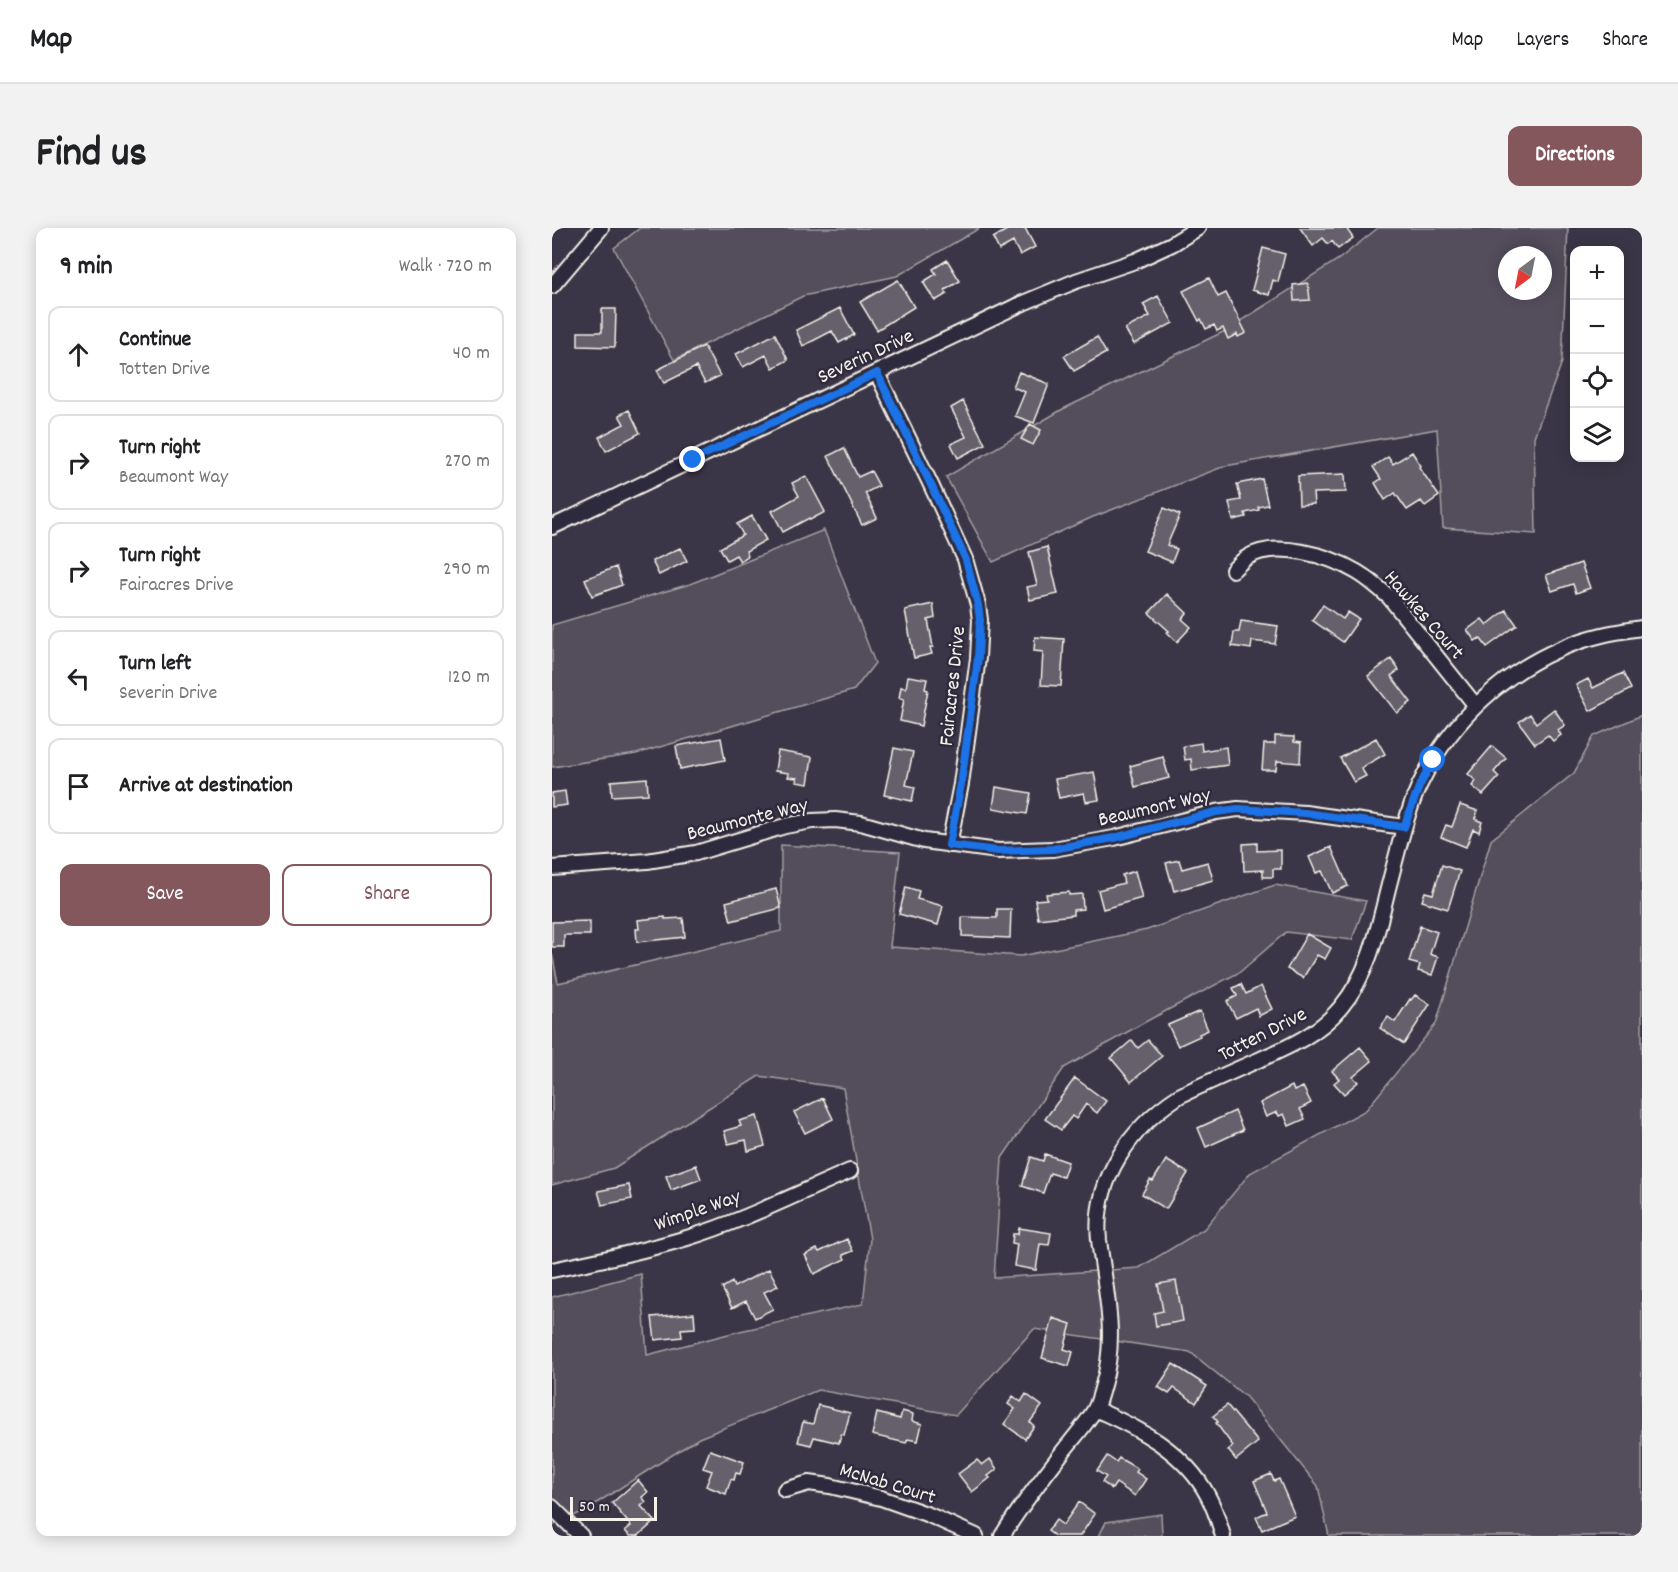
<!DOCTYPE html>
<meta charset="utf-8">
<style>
body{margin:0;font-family:Dekko,sans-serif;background:#f2f2f2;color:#202124}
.controls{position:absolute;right:18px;top:18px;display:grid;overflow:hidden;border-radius:12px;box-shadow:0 3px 15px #0003}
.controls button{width:54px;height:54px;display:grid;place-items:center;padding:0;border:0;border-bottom:2px solid #e0e0e0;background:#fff;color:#202124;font:30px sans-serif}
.compass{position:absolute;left:946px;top:18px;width:54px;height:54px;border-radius:50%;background:#fff;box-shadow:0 3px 15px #0003;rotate:212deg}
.scale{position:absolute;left:18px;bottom:15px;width:87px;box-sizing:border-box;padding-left:6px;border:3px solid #f4f1e8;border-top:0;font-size:16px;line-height:21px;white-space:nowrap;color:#f4f1e8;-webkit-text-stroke:4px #2f2a3d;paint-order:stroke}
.stop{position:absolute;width:18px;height:18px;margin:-14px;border:4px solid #1a73e8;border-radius:50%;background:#fff}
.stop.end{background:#1a73e8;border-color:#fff;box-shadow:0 2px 6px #0008}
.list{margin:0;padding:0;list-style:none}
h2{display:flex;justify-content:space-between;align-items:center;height:78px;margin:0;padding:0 24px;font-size:26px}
h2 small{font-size:20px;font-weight:400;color:#757577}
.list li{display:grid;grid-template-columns:39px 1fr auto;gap:18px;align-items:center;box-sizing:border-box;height:96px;margin:0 12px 12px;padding:0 12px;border:2px solid #e0e0e0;border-radius:12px}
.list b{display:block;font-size:22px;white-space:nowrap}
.list p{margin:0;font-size:20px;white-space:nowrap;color:#757577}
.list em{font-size:20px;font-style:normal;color:#757577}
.actions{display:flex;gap:12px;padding:18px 24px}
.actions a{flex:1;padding:14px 0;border:2px solid #84575d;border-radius:12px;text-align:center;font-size:21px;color:#84575d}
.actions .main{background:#84575d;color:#fff}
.icon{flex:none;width:33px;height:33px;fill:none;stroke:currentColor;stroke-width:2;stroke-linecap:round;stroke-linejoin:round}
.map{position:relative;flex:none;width:1090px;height:1308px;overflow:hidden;border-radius:12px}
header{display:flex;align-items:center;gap:36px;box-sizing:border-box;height:84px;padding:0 30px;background:#fff;border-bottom:2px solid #e0e0e0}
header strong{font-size:28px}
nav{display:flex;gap:33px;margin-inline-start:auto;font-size:21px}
.intro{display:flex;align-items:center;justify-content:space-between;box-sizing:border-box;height:144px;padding:0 36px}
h1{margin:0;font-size:42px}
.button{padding:15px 27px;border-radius:12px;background:#84575d;color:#fff;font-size:21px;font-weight:700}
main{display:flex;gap:36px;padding:0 36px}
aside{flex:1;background:#fff;border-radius:12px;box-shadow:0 3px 15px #0003}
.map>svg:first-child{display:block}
.green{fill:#534e5c;stroke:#a4a0a2;stroke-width:1.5;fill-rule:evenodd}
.building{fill:#65616c;stroke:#f4f1e8;stroke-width:1.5}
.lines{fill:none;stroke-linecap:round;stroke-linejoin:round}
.street-casing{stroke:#f4f1e8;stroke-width:18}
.street{stroke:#2f2a3d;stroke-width:14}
.route{stroke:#1a73e8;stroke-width:8}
.labels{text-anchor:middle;stroke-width:5;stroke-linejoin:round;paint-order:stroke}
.street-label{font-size:21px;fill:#f4f1e8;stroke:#2f2a3d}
</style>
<header>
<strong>Map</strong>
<nav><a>Map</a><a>Layers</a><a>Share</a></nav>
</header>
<div class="intro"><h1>Find us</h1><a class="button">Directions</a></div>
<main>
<aside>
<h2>9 min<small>Walk · 720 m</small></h2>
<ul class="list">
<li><svg class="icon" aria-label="ahead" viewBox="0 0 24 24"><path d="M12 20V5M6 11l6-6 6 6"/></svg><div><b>Continue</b><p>Totten Drive</p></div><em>40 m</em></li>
<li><svg class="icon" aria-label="right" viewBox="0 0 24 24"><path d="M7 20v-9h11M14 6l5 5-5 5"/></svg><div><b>Turn right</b><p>Beaumont Way</p></div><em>270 m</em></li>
<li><svg class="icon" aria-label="right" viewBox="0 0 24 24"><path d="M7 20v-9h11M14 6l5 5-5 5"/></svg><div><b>Turn right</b><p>Fairacres Drive</p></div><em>290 m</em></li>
<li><svg class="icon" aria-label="left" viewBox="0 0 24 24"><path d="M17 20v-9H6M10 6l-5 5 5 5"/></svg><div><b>Turn left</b><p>Severin Drive</p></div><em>120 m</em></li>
<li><svg class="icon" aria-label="arrive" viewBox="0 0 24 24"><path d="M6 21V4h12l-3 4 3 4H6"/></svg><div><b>Arrive at destination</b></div></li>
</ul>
<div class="actions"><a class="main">Save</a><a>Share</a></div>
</aside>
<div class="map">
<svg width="1090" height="1308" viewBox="0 0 1090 1308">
<rect width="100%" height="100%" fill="#3b3647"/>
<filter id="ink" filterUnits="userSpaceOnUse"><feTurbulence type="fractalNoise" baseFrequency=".0167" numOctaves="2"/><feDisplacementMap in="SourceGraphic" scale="12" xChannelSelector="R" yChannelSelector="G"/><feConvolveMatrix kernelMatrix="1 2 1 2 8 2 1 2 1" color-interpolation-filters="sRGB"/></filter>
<g filter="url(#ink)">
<path class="green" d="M88,0H428L345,48L251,68L122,132L62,20Z
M826,0H1016L1010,134L982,209L984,306L891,300L885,201L673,238L541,289L441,334L394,249L511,181L671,104L787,31ZM955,27H991V63H955Z
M272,302L323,435L302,462L84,526L0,539V397L138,356Z
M1090,487V1308H777L766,1258L694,1169L638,1124L482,1101L404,1187L266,1162L147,1210L32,1283L0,1298V1069L89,1046L95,1127L188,1103L311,1076L318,1011L291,860L207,848L62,940L0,957V725L6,755L229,703V617L348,624L338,719L469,728L595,702L723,657L814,673L800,712L734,704L688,744L593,794L512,840L450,930L442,1050L587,1040L652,1001L698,945L814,882L884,796L939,612L1022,545L1042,508Z
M609,1286L610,1308H547L554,1294Z"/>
<path class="building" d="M458,0H473L483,19L468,27L461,14L447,22L441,10Z
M748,0H794L801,10L786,21L780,13L776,16L771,10L761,18Z
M711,20L733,26L726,54L721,52L717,67L700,62Z
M395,32L408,53L393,62L395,66L383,73L371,54L384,46L381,41Z
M657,50L666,69L674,65L694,105L686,109L685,106L676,111L671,100L665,103L662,97L654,101L649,91L647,93L631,63Z
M346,52L362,79L325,102L308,74Z
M756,55L758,72L742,73L741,57Z
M606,68L621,95L582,116L573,101L598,88L591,76Z
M288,80L302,107L287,115L280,103L251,118L244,102Z
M50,81H64L63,119L26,118V104H50Z
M223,106L236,132L221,140L214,127L191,139L184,126Z
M545,109L554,125L522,143L512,128Z
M152,118L168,148L153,155L144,139L112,155L105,142Z
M467,144L497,156L482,195L463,188L473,164L461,159Z
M411,173L433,216L406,230L399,216L414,209L399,180Z
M77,182L88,205L54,223L47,209L72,196L67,187Z
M478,196L489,202L481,217L469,211Z
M292,220L306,249L319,243L327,258L313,265L325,290L310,297L276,228Z
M860,224L869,238L867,239L887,268L873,278L869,273L855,282L843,265L833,272L823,255L829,251L821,239L836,229L841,236Z
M793,246L794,264L761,265L762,276L747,277L746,248Z
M254,248L273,284L258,292L257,290L231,304L220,283L247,268L240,255Z
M710,251L716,277L706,279L707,282L693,285L694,289L681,292L677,274L689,272L685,256Z
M612,280L628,287L615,317L625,321L620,334L593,323Z
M200,288L214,312L194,323L196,328L188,333L184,327L175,332L168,320L191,307L185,296Z
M495,319L506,366L478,372L475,359L485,357L477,324Z
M128,320L135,333L107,347L100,333Z
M1029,335L1038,360L1024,365L1021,356L1000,363L994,347Z
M64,339L70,357L40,368L33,351Z
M615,366L635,385L630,391L639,399L625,414L615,404L617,403L597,385Z
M381,376L383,390L376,392L381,419H378L380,426L362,430L353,382Z
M771,377L791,391L796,384L807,391L791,414L760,392Z
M954,382L965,397L935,419L928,410L923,413L915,402L930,391L935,397Z
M689,393L726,398L723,416L700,413L699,421L680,418L682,404H687Z
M483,409L512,411L509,458L489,457L491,424L482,423Z
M839,431L847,442L839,448L859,474L845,485L816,448Z
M1071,445L1079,461L1038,483L1024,457L1036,451L1041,460Z
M356,448L375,451L373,461L376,462L369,498L348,493L352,471L347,470L349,459L354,460Z
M1002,481L1013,497L1006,502L1009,507L1001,513L996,507L983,516L967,494L978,486L984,495Z
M723,508L742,509V514L749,515L748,535L725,533L724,542H710L712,516H723Z
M169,510L173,532L128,541L124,518Z
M824,510L833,526L809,540L814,548L802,554L788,530Z
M649,515L650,523L674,519L676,537L640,542L639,531L633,532L631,518Z
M940,518L954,530L942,544L947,549L931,567L920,558L924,553L916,546Z
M342,520L361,524L354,557L363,559L360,573L332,567Z
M226,523L260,529L256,556L244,554L245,550L236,549L237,545L223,543Z
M611,529L617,550L583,559L578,538Z
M542,544L547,572L534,574L532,565L507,570L503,551Z
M95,550L96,566L60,568L59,553Z
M444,559L479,565L475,586L441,580Z
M13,563L15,577L0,579V565Z
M908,577L926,583L923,591L930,594L927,604L921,601L914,619L889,609L894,597L900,599Z
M705,615V623L729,622V641H721V649H711V642L692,643L691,616Z
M779,619L796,658L780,665L770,643L764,645L757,629Z
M627,632L630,641L656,634L661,652L622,663L614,635Z
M890,637L908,643L896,681L870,673L873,664L881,666Z
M583,643L590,670L551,681L546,662L572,655L570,647Z
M354,659L367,663L365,671L391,678L386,697L347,686Z
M224,661L229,680L179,693L174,674Z
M517,664V667L530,666L531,681L521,682V687L486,691L483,672L495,671L494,666Z
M445,681H459L458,710L410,708V689L445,690Z
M113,689V691L131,690L133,709L85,714L84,701H87L86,692Z
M38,693V707H12V719H0V694Z
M868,698L885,704L878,726L886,729L880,747L866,743L868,737L857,734Z
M755,706L779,720L773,731L765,727L751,750L735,741Z
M689,756L694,766L709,758L720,781L707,788L704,780L684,790L675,773L685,768L681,760Z
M863,767L878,776L852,816L828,800L836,789L843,794L858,771L859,772Z
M648,783L656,802L647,806L648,808L626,818L616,797Z
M580,812L586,820L596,812L610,828L579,854L559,830Z
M808,819L820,833L801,849L806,854L792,866L782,855L787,851L780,843Z
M523,850L554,873L545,885L534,876L524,891L520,888L509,902L493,891Z
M740,858L742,863L751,859L759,875L748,881L753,891L737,898L732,886L727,888L725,884L714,889L708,875Z
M271,870L281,891L253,905L242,884Z
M683,883L691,902L654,919L646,900Z
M205,888L213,918L196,923L194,912L176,916L172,903L189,898L187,893Z
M493,926L516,934L511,949L498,945L491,965L470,958L479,929L491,933Z
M614,932L636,945L614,981L590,966L598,952L601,953Z
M144,937L149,951L119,962L114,948Z
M77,957L80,971L50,977L46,963Z
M467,1000L499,1005L497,1017L488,1016L484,1042L462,1038L465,1016L460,1015L461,1006H466Z
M295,1011L301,1023L291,1027L293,1031L262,1046L253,1027L265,1021L267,1024Z
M217,1041L226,1058L212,1064L221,1081L203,1090L194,1073L180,1080L170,1060L180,1054L182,1059Z
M624,1053L631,1093L604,1098L602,1085L611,1083L606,1056Z
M142,1085L143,1100L129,1101L130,1109L103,1112L100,1089Z
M501,1090L519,1096L512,1121L521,1124L517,1138L490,1130Z
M621,1136L655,1158L644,1175L622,1160L617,1166L606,1159Z
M474,1166L490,1178L478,1194L482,1198L473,1211L452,1196L463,1181L456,1176L461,1168L469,1174Z
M266,1177L298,1185L292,1207L289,1206L287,1215L262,1209L259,1217L246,1214L251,1194L261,1196Z
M675,1177L706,1214L684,1232L676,1222L681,1218L664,1195L666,1194L661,1188Z
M350,1183L361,1186L360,1193L370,1196L366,1213L356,1211L354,1215L320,1207L325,1185L348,1191Z
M158,1222L192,1234L188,1246L184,1245L182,1252L179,1251L174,1266L154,1258L160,1243L151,1240Z
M555,1228L564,1234L567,1230L586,1241L584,1244L594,1251L583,1268L564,1255L560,1261L550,1254L554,1249L545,1243Z
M438,1231L445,1241L436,1248L438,1250L420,1264L406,1246L425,1232L430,1237Z
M719,1246L722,1253L727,1251L743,1288L710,1302L704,1289L715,1284L702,1253Z
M86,1252L96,1264L90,1269L94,1274L89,1278L103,1293L86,1308H78L73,1303L79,1298L60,1275Z
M527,1274L543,1286L528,1308H503L496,1303L504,1292L511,1297Z"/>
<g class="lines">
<g class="street-casing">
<path id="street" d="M0,58L49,0
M325,145L379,257L413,331L426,377L428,392L426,430L409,556L397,617
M0,299L471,75L524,53L583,33L620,16L646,0
M681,342C685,338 690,333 694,330C723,311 778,328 805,344C817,351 827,360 837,369L924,478
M0,640L95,633L144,625L233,598L260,593L283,592L309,595L372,613L446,623L501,621L562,610L664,584L686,581L753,585L852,599
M0,1042C45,1033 91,1023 135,1010C191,993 244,966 298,943
M543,1181C587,1200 633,1224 656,1268C663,1281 667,1294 671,1308
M233,1262L257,1255L278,1258L329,1270L377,1287L424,1308
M0,1279L29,1308
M450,1308C468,1279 488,1253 509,1226C518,1214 538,1192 544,1179C547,1172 549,1164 551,1157C566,1108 553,1061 547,1012C541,952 579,899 627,868C652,856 677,845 702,834C734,820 766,807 789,779C820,742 827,694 839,649C847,619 854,587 867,558C902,484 970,426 1050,407C1063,404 1077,402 1090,400"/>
</g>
<use href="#street" class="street"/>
</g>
</g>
<g class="lines" filter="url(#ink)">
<path class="route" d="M141,232L325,145L379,257L414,332L426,377L428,392L426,430L409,556L397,617L446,623L501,621L562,610L664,584L686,581L753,585L852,599L867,559L881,532"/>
</g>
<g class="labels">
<g class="street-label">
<text transform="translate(313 127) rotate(-25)" y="7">Severin Drive</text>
<text transform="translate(873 386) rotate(49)" y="7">Hawkes Court</text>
<text transform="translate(399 458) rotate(-84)" y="7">Fairacres Drive</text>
<text transform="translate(602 578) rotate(-13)" y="7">Beaumont Way</text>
<text transform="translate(195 590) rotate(-14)" y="7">Beaumonte Way</text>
<text transform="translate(710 805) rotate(-27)" y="7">Totten Drive</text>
<text transform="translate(145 981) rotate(-19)" y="7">Wimple Way</text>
<text transform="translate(336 1254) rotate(17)" y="7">McNab Court</text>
</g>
</g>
</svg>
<div class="controls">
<button>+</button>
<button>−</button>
<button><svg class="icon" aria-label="locate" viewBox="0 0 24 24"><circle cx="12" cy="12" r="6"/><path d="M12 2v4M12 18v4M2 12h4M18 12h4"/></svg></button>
<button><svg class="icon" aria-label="layers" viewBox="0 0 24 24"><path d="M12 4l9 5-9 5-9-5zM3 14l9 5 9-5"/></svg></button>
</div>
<svg class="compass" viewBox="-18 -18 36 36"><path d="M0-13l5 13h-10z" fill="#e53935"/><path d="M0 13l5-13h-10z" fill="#757577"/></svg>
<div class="scale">50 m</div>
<div class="stop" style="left:881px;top:532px"></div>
<div class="stop end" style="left:141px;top:232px"></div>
</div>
</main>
